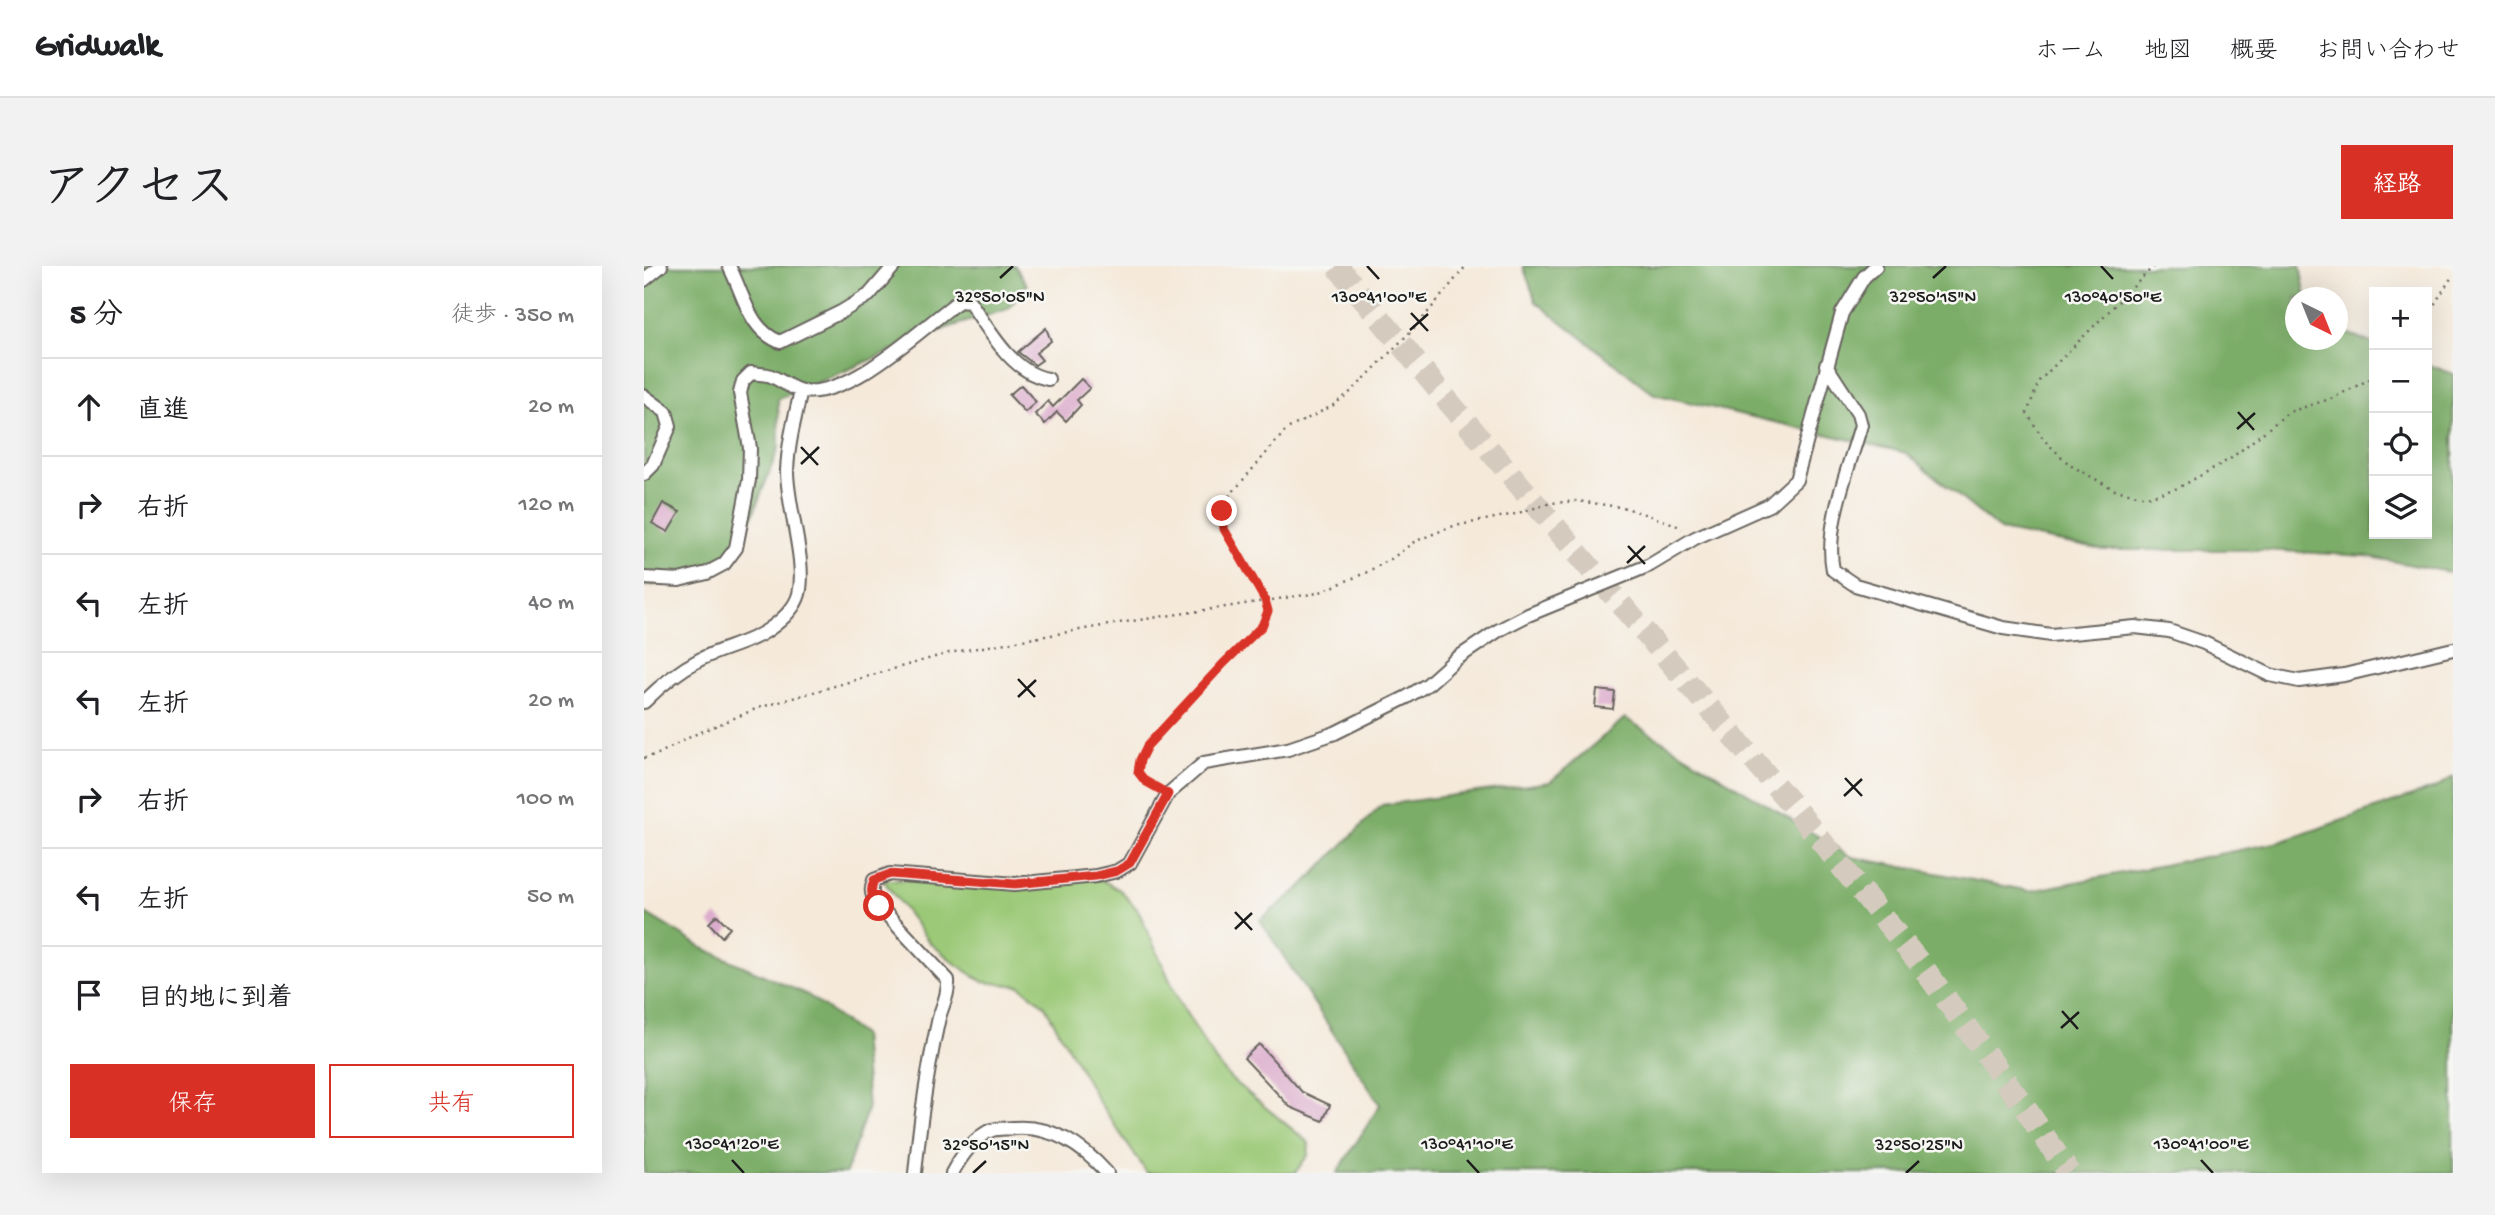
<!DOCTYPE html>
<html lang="ja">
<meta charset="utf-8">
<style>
body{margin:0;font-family:"Gochi Hand","Klee One",sans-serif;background:#f2f2f2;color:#202124}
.controls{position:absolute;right:21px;top:21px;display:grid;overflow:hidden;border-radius:0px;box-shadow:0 7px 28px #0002}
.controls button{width:63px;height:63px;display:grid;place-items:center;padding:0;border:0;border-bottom:2px solid #e0e0e0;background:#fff;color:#202124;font:35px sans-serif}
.compass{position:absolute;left:1641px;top:21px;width:63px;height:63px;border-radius:50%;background:#fff;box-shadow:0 7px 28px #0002;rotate:137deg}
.stop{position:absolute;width:21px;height:21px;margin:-16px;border:5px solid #d93025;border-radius:50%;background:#fff}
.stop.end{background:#d93025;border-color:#fff;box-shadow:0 2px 7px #0008}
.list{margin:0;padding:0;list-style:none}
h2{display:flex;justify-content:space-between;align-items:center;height:91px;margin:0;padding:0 28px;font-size:30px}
h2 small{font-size:23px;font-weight:400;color:#757577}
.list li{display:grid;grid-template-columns:46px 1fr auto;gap:21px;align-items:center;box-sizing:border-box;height:98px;padding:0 28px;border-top:2px solid #e0e0e0}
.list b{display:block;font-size:26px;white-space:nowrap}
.list em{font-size:23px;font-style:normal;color:#757577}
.actions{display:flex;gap:14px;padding:21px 28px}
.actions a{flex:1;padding:16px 0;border:2px solid #d93025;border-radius:0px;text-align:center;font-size:24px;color:#d93025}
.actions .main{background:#d93025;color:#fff}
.icon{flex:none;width:38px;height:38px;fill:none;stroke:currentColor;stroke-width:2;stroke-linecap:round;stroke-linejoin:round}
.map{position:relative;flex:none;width:1809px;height:907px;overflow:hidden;border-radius:0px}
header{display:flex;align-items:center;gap:42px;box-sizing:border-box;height:98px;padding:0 35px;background:#fff;border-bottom:2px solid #e0e0e0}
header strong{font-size:33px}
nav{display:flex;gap:38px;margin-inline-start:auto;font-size:24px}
.intro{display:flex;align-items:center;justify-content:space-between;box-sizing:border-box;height:168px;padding:0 42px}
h1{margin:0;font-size:49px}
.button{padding:18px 32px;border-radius:0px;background:#d93025;color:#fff;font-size:24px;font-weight:700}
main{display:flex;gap:42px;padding:0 42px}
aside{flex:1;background:#fff;border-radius:0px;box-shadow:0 7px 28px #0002}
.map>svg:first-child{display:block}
.green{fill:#9bc977;stroke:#5c724a;stroke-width:2}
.forest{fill:#7cad68;stroke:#4c6442;stroke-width:2}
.building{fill:#dcaccc}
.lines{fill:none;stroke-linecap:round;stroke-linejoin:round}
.motorway-tunnel{stroke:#d4cabe;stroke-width:23;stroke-dasharray:23 11;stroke-linecap:butt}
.minor-casing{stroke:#68645e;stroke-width:16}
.path{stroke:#68645e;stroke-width:2.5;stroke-dasharray:2 5;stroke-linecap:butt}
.minor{stroke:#fff;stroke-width:12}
.route{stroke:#d93025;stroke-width:9}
.ticks{fill:none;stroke:#1c1c1c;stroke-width:2.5}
.ticks-label{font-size:18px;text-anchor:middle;fill:#1c1c1c;stroke:#f6f6f2;stroke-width:5;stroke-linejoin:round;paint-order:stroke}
</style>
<header>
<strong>Gridwalk</strong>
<nav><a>ホーム</a><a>地図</a><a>概要</a><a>お問い合わせ</a></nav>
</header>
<div class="intro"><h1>アクセス</h1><a class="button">経路</a></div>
<main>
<aside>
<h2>5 分<small>徒歩 · 350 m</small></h2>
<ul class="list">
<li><svg class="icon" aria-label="ahead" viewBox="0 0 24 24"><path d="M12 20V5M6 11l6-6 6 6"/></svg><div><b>直進</b></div><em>20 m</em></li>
<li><svg class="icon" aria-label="right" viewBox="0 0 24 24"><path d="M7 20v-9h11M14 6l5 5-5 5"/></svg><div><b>右折</b></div><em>120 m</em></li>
<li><svg class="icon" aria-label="left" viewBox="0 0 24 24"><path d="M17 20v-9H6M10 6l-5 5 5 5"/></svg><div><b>左折</b></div><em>40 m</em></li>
<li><svg class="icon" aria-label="left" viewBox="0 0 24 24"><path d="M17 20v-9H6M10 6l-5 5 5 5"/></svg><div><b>左折</b></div><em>20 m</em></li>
<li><svg class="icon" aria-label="right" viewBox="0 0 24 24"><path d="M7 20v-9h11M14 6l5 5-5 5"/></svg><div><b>右折</b></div><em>100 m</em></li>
<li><svg class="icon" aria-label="left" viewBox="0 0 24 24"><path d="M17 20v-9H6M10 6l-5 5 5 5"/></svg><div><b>左折</b></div><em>50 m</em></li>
<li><svg class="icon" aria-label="arrive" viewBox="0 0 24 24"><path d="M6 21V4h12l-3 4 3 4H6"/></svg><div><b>目的地に到着</b></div></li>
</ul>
<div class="actions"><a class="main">保存</a><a>共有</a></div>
</aside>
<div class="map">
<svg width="1809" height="907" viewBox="0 0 1809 907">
<rect width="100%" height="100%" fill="#f6f6f2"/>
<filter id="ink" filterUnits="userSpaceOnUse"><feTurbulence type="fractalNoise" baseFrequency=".0143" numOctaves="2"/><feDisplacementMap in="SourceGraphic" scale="14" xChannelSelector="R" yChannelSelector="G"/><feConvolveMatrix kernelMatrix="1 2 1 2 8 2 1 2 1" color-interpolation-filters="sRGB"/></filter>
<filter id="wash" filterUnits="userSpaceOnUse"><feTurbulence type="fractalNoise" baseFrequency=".00686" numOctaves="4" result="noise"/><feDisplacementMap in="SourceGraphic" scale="28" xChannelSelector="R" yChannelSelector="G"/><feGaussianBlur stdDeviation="1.57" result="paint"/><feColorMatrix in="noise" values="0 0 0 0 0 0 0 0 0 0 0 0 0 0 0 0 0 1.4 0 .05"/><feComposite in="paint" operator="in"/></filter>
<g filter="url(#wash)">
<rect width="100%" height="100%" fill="#f5e9da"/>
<path class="green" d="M456,613L476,624L494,644L536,737L571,794L587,813L665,877L664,889L651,907H503L455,836L400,739L376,720L339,716L312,698L286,677L239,614Z"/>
<path class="forest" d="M0,0H371L383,19L364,43L303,62L134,133L135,181L92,293L73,306L46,316L0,320Z
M879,0H1656L1662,31L1652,32V74H1694V64L1730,78V268H1783V98L1809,108V307L1722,290L1619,284H1459L1356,264L1262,187L1010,128L892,36Z
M981,452L1208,591L1386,625L1636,576L1791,522L1809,511V907H693L736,839L616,654L657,621L738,539L906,516Z
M0,646L59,682L164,729L218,769L224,841L202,907H0Z"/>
<g id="blocks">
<path class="building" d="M402,62L407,75L392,87L398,94L391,99L374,86Z
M437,113L446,122L433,134L437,139L422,155L413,146L401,158L391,148L404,135L409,141Z
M377,119L392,136L381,146L365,129Z
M19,237L36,246L24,266L8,257Z
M953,424L971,426L969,443L951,441Z
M73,649L86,662L78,671L65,657Z
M615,778L658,826L686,839L679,855L646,841L600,792Z"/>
</g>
</g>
<g filter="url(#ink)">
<use href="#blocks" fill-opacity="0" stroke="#68645e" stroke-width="2"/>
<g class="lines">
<path class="motorway-tunnel" d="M693,0L798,128L1153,545L1278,700L1381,842L1425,907"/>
<g class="minor-casing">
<path id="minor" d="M85,0C100,28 104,63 136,76L197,46L225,29L250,0
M0,14L17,0
M1182,99L1214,148L1217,159C1205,202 1180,261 1189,304L1211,319L1359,362L1407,369L1491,361L1525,365L1560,377L1626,409L1655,415L1700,409L1809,383
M0,130L22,146L26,160L9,199L0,208
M0,312L35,314L63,307L80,298L92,282L105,214L106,182L96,127L99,115L107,107C113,108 119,108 124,109C135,112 146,123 158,125C208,132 277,62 315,35L326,36C345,64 368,107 404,113
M0,436C17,419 34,405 55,394C77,382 104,378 124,364C137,355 151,343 155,328C163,296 143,240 143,205C144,178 151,151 157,125
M271,907C276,856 283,806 294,756C297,741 305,730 304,714L235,640C229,631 225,626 230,614L246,608L371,618L452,610L473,605L486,597L524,528L560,497L644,483L691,467L763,431L784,418L812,393L855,364L884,349L1006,299L1051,272L1125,239L1152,214L1198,47L1220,11L1232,0
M308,907C316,892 331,870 348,864C354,862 363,863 370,862C408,859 438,879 463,907"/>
</g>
<path class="path" d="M1510,0L1395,115L1383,147L1400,174L1426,199L1471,224L1503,231L1534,222L1586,193L1645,146L1689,132L1730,111
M1783,50L1809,9
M0,492L14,488L50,469L114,442L305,387L475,357L674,327L721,307L747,293L770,276L806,261L871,248L907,237L934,235L982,242L1030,258L1038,263
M513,522L501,515L494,506L496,494L503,480L579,398L619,360L624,345L621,334L580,263L578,245L581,235L643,163L688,140L709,124L775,57L822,0"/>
<use href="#minor" class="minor"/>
</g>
</g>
<g class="lines" filter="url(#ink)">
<path class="route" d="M235,640C228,631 225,626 230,614L246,608L371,618L452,610L473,605L486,597L524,528L501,515L494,506L496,494L503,480L579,398L618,360L624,345L621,334L580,263L578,245"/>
</g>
<path class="ticks" d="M723,0L735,13M1457,0L1469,13M356,12L369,0M1289,12L1302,0M767,47L784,65M766,64L784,48M1594,146L1610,164M1593,163L1611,147M157,181L174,199M157,198L175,181M984,280L1001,298M983,297L1001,280M374,413L391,431M374,431L392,414M1201,512L1218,530M1200,530L1218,513M591,646L608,664M591,663L608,647M1418,745L1434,763M1417,762L1435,746M88,894L100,907M823,894L835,907M1557,894L1569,907M329,907L342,895M1262,907L1275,895"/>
<g class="ticks-label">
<text x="356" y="36">32°50'05"N</text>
<text x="1289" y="36">32°50'15"N</text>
<text x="735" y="36">130°41'00"E</text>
<text x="1469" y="36">130°40'50"E</text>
<text x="88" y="883">130°41'20"E</text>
<text x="823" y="883">130°41'10"E</text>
<text x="1557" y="883">130°41'00"E</text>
<text x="342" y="884">32°50'15"N</text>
<text x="1275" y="884">32°50'25"N</text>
</g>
</svg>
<div class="controls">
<button>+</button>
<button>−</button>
<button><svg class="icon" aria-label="locate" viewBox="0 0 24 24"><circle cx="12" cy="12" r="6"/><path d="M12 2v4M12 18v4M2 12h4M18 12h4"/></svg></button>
<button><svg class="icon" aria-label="layers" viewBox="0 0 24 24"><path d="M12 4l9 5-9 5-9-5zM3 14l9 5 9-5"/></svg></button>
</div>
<svg class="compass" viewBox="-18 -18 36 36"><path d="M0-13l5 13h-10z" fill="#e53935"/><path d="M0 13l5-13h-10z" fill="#757577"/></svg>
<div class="stop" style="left:235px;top:640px"></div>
<div class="stop end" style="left:578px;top:245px"></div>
</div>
</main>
